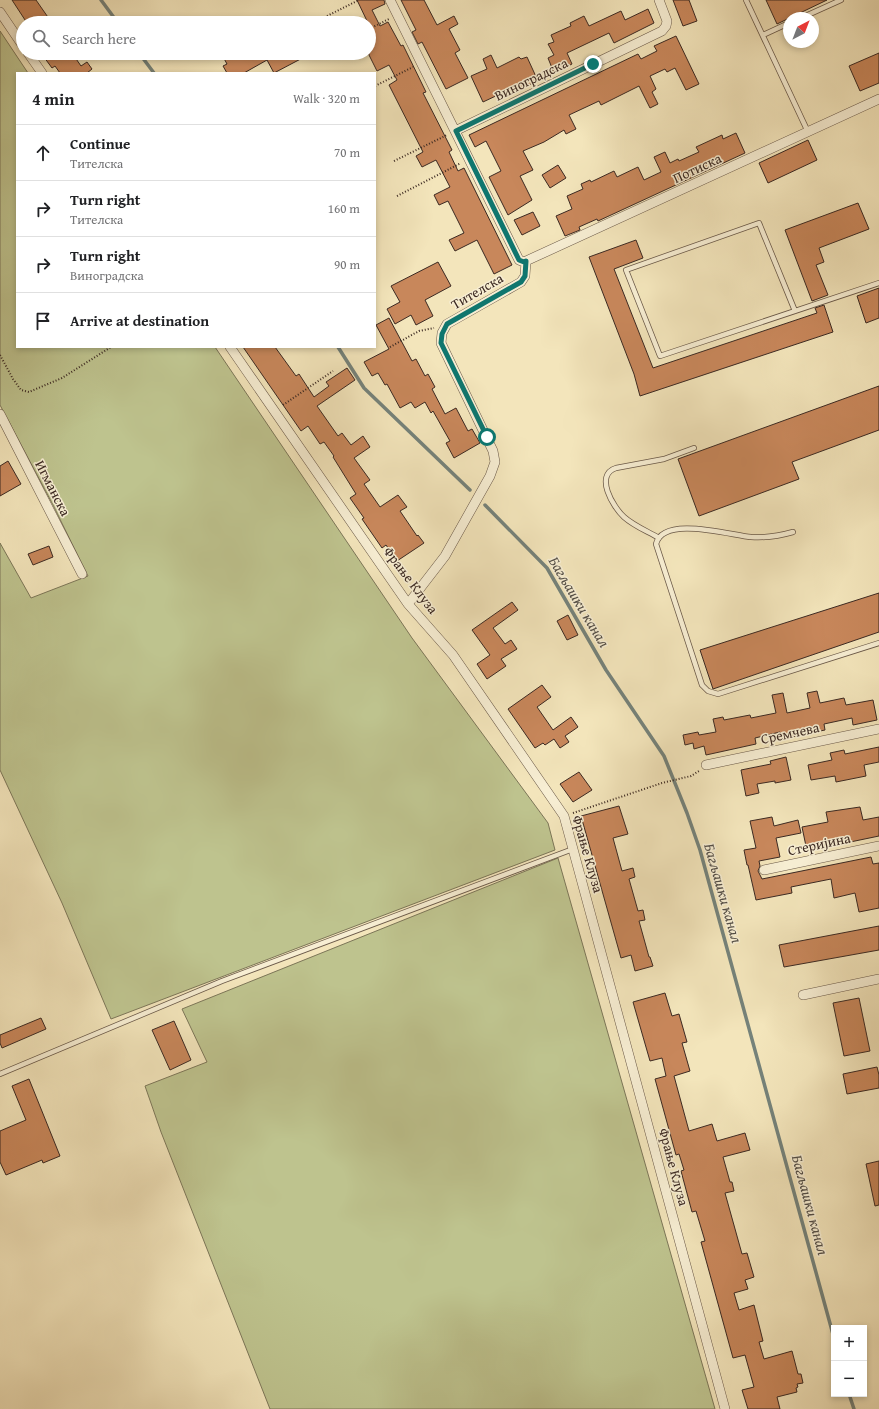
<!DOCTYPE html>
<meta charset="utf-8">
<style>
body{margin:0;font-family:"Gentium Book Plus",serif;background:#f6f6f6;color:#202124}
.controls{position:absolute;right:12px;bottom:12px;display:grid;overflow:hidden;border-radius:0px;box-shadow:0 2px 6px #0003}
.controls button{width:36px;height:36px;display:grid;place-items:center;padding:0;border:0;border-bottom:1px solid #e0e0e0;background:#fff;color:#202124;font:20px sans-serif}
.compass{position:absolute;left:783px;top:12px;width:36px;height:36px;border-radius:50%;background:#fff;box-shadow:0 2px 6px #0003;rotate:42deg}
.stop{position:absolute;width:12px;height:12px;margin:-9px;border:3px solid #0f766e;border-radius:50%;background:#fff}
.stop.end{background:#0f766e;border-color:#fff;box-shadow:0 1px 4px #0008}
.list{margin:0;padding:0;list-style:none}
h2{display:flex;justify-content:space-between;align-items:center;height:52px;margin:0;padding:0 16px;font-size:17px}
h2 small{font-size:13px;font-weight:400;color:#757577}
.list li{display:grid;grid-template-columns:26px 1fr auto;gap:12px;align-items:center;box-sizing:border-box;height:56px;padding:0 16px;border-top:1px solid #e0e0e0}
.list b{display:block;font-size:15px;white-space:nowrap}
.list p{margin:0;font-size:13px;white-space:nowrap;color:#757577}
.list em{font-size:13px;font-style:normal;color:#757577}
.icon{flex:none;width:22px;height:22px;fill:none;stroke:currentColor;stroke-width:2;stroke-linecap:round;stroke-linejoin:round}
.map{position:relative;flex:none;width:879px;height:1409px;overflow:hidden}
.search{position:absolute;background:#fff;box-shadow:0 2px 6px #0003;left:16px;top:16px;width:360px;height:44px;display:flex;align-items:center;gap:10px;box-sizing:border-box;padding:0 14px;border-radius:22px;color:#757577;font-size:15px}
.panel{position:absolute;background:#fff;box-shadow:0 2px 6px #0003;left:16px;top:72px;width:360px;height:276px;border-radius:0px}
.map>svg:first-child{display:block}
.green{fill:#bec38e;stroke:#7c7658}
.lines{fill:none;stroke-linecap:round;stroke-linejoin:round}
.stream{stroke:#75827a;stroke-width:3.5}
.building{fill:#c8875b;stroke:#3b2922}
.lane-casing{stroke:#695848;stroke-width:6}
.street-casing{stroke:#695848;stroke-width:10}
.path{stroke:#3b2922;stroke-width:2;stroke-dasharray:1 2;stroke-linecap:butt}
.lane{stroke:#f7eed3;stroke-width:4.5}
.street{stroke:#f7eed3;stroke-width:9}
.route{stroke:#0f766e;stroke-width:5}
.labels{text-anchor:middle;stroke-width:3;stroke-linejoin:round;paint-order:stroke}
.street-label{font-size:14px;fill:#3b2922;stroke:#f7eed3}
.water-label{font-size:15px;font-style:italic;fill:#534e47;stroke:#f7eed3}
</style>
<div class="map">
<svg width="879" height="1409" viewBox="0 0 879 1409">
<rect width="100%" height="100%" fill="#f3e5bb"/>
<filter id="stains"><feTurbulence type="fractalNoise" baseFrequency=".005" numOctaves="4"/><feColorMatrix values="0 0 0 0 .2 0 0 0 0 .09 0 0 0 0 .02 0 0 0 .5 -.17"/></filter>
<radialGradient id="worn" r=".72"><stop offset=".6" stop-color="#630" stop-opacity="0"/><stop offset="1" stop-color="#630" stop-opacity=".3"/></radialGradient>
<path class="green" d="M0,31L28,73H17V347H215L412,638L548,823L555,850L111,1019L62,903L0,770V543L31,598L88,576L53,505L0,405Z
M558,858L715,1409H270L161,1132L145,1086L207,1062L182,1009Z"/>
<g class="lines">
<path class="stream" d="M101,0L118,23
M139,53L154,73
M338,347L364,388L470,490
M485,505L547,568L606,670L664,756L687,813L700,850L834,1338
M849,1394L854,1409"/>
</g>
<path class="building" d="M12,0H36L52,23H27Z
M357,0H384L385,4L372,10L380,26L388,22L401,46L403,45L426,92L423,93L452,150L449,152L458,171L464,168L512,265L494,274L477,240L455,251L449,240L464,233L448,201L439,205L434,195L450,187L436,160L422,167L416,156L423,152L389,85L397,80L389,65L377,71L369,55V23H368Z
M401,0H424L437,25L454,16L458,24L449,29L460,50L455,53L468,78L446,89L422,42L418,44L412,32L416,30Z
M673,0H689L697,21L683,26Z
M766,0H827L777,24Z
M648,9L654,23L614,43L609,33L567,53L572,64L554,73L548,58L554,55L548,44L554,42L551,35L571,26L570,23L584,16L589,26L621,11L625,20Z
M676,36L699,84L686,90L675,68L667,72L665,69L650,76L656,89L652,92L658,104L650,108L639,86L601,105L599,101L569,115L576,129L566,134L564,130L544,142L523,151L533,170L520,176L532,200L508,215L489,177L501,171L486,141L475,147L469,135L638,54L641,59L657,51L654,46Z
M41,53H72L81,66L87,62L92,69L87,73H60L55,66L52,68Z
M221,53H312L274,73L267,60L244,73H227L223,66L227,64Z
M879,53V83L860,91L849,66Z
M491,55L497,68L519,57L521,59L527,57L538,81L501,97L500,94L483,102L471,76L487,69L483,59Z
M736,133L745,153L598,221L597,219L579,227L580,230L565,236L556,216L572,209L567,196L583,189L581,184L590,180L591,182L614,171L617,177L638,167L644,180L661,172L654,157L665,152L670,163L678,159L679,161L699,152L696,147L722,135L723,139Z
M808,140L817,160L768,183L759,163Z
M558,165L566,178L550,188L542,175Z
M858,203L869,229L819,248L824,262L816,265L828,295L812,301L785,230Z
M533,212L540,226L522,235L514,220Z
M636,240L643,258L614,269L653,368L817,313L815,308L824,305L833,332L640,396L634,374L589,257Z
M438,262L451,286L425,300L433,316L416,325L411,315L395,324L387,309L400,302L391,286Z
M879,288V318L866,323L857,296Z
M389,318L412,361L416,359L425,376L428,374L435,387L432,389L445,414L456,408L468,431L472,429L480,443L454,458L446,443L450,441L433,411L431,413L425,402L415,408L411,402L400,408L387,384L385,385L378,373L372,376L364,362L389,349L376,325Z
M243,347H275L296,376L299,374L314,397L329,386L326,382L347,368L355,380L317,406L338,436L342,433L351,445L363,436L370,447L354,458L370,480L364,484L380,507L398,495L407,507L400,511L417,536L418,535L424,543L397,561L386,545L382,548L362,519L364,518L350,498L356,494L333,457L334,456L324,442L320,444L308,426L301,431Z
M879,386V430L792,462L799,479L699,516L678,459Z
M8,461L21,484L0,496V466Z
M49,546L53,557L33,565L28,554Z
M879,593V632L713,689L700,650Z
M512,602L518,610L493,628L505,644L511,640L517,649L501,659L506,666L487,679L477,664L490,655L472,630Z
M568,615L578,635L567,640L557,621Z
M542,685L551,697L537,707L553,730L571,717L578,727L565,736L569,742L560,748L554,739L545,745L543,743L535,748L508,709Z
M817,691L820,703L844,698L846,705L873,700L877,720L853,725L852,718L824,724L825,730L781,739L780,732L755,738L756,744L706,755L704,746L694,749L693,743L685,745L683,735L698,732L699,735L716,732L713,719L723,717L724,720L750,715L751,718L776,713L772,695L783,693L787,713L810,708L807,693Z
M879,747V762L864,765L866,776L836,782L835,776L811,780L808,765L832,760L830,753L844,750L845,754Z
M786,757L791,780L775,783V781L757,784L759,793L746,796L741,770L771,764L770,761Z
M579,772L592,790L573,802L560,784Z
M619,806L628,834L613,838L622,871L633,868L635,877L629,879L638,911L643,910L645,920L639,921L649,957H650L653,966L635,971L631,955L621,958L581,816Z
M860,807L863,820L879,817V836L807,851L802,827L828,822L826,812Z
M772,817L774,826L798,820L801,833L776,838L780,857L759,861L760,866L758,871L762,879L871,857L873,864L879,863V908L859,912L855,893L834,898L831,879L791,887L792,893L756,900L748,865H747L744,850L756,848L750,821Z
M879,926V950L784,967L779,945Z
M665,993L672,1016L679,1014L687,1042L682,1043L690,1071L674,1076L689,1131L712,1124L717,1141L745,1133L750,1150L723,1157L730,1182H732L734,1191L725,1193L742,1254L747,1253L754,1277L745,1280L748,1289L734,1293L739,1310L754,1305L763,1341L759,1342L764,1359L792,1351L798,1374H801L803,1383L797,1384L798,1387L796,1388L797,1392L777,1397L780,1409H748L742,1390L754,1387L745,1355L733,1358L701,1242L705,1241L696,1211L692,1212L681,1171L684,1170L679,1154L676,1155L655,1079L666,1076L662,1058L650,1061L633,1002Z
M859,998L870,1051L844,1056L833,1003Z
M41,1018L46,1029L2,1048L0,1043V1035Z
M174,1021L191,1060L170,1070L152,1030Z
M877,1067L879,1075V1088L847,1094L843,1074Z
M29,1079L60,1156L43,1163L42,1160L6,1175L0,1162V1131L26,1120L12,1086Z
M879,1161V1205L875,1206L866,1164Z"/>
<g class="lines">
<g class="lane-casing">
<path id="lane" d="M746,0L808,132
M801,18L841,0
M763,35L789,23
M795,311L759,223L626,270L660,356L879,283
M793,532C779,536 766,538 751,537C730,535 663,515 656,544L702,685L708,691L718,694L879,643
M659,538C647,531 634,526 624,517C613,507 594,475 616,468L664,459L694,448
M0,1074L222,981L573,849"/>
</g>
<g class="street-casing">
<path id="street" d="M390,0L519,260L524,262L526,261L525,276L521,282L447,324L442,333L441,343L493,451L495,462L490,476L445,556L408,604
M0,12L23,46
M28,53L42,73
M455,131L662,31L666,26L667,21L659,0
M526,261L879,99
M230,347L408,604L453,655L564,816L725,1409
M0,414L82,574
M706,765L879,729
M764,870L879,846
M803,995L879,979"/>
</g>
<path class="path" d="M327,16L359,0
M369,29L389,19
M375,86L413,67
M394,161L447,135
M397,196L461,163
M390,347L419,331L434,328
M0,355L13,379L21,390L29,392L62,378L111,347
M283,405L333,371
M573,813L662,783L691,776L699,771"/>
<use href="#lane" class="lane"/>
<use href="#street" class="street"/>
</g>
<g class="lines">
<path class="route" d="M487,437L441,343L442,334L447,324L521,282L525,276L526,261L524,262L519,260L456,131L593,64"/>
</g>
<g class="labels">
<g class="street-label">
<text transform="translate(531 79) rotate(-26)" y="5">Виноградска</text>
<text transform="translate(697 168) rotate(-25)" y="5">Потиска</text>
<text transform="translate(477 291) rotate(-30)" y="5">Тителска</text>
<text transform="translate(53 488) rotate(63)" y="5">Игманска</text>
<text transform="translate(411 580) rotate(53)" y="5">Фрање Клуза</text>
<text transform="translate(790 733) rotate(-12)" y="5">Сремчева</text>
<text transform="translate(819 844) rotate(-12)" y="5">Стеријина</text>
<text transform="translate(588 854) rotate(74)" y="5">Фрање Клуза</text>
<text transform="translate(674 1167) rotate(75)" y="5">Фрање Клуза</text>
</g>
<g class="water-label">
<text transform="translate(579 602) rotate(59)" y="5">Багљашки канал</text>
<text transform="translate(723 893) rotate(74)" y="5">Багљашки канал</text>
<text transform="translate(810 1205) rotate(75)" y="5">Багљашки канал</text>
</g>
</g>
<rect width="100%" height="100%" filter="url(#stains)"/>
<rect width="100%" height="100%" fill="url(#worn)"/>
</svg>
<div class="controls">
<button>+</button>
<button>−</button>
</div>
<svg class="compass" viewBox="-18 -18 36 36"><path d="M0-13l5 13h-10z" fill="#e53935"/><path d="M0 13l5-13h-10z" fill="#757577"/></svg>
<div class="stop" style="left:487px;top:437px"></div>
<div class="stop end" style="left:593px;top:64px"></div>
<div class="search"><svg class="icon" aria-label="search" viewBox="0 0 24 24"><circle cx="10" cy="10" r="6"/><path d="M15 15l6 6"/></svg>Search here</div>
<section class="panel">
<h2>4 min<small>Walk · 320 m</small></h2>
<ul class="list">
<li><svg class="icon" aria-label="ahead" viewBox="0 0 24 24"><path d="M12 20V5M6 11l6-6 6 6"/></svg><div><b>Continue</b><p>Тителска</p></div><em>70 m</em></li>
<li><svg class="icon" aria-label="right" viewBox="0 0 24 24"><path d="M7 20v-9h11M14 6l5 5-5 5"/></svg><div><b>Turn right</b><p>Тителска</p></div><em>160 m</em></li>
<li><svg class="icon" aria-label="right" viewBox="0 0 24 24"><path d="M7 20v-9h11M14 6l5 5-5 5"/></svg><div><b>Turn right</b><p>Виноградска</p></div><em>90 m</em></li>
<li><svg class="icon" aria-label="arrive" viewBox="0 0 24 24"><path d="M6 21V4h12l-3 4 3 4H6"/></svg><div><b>Arrive at destination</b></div></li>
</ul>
</section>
</div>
